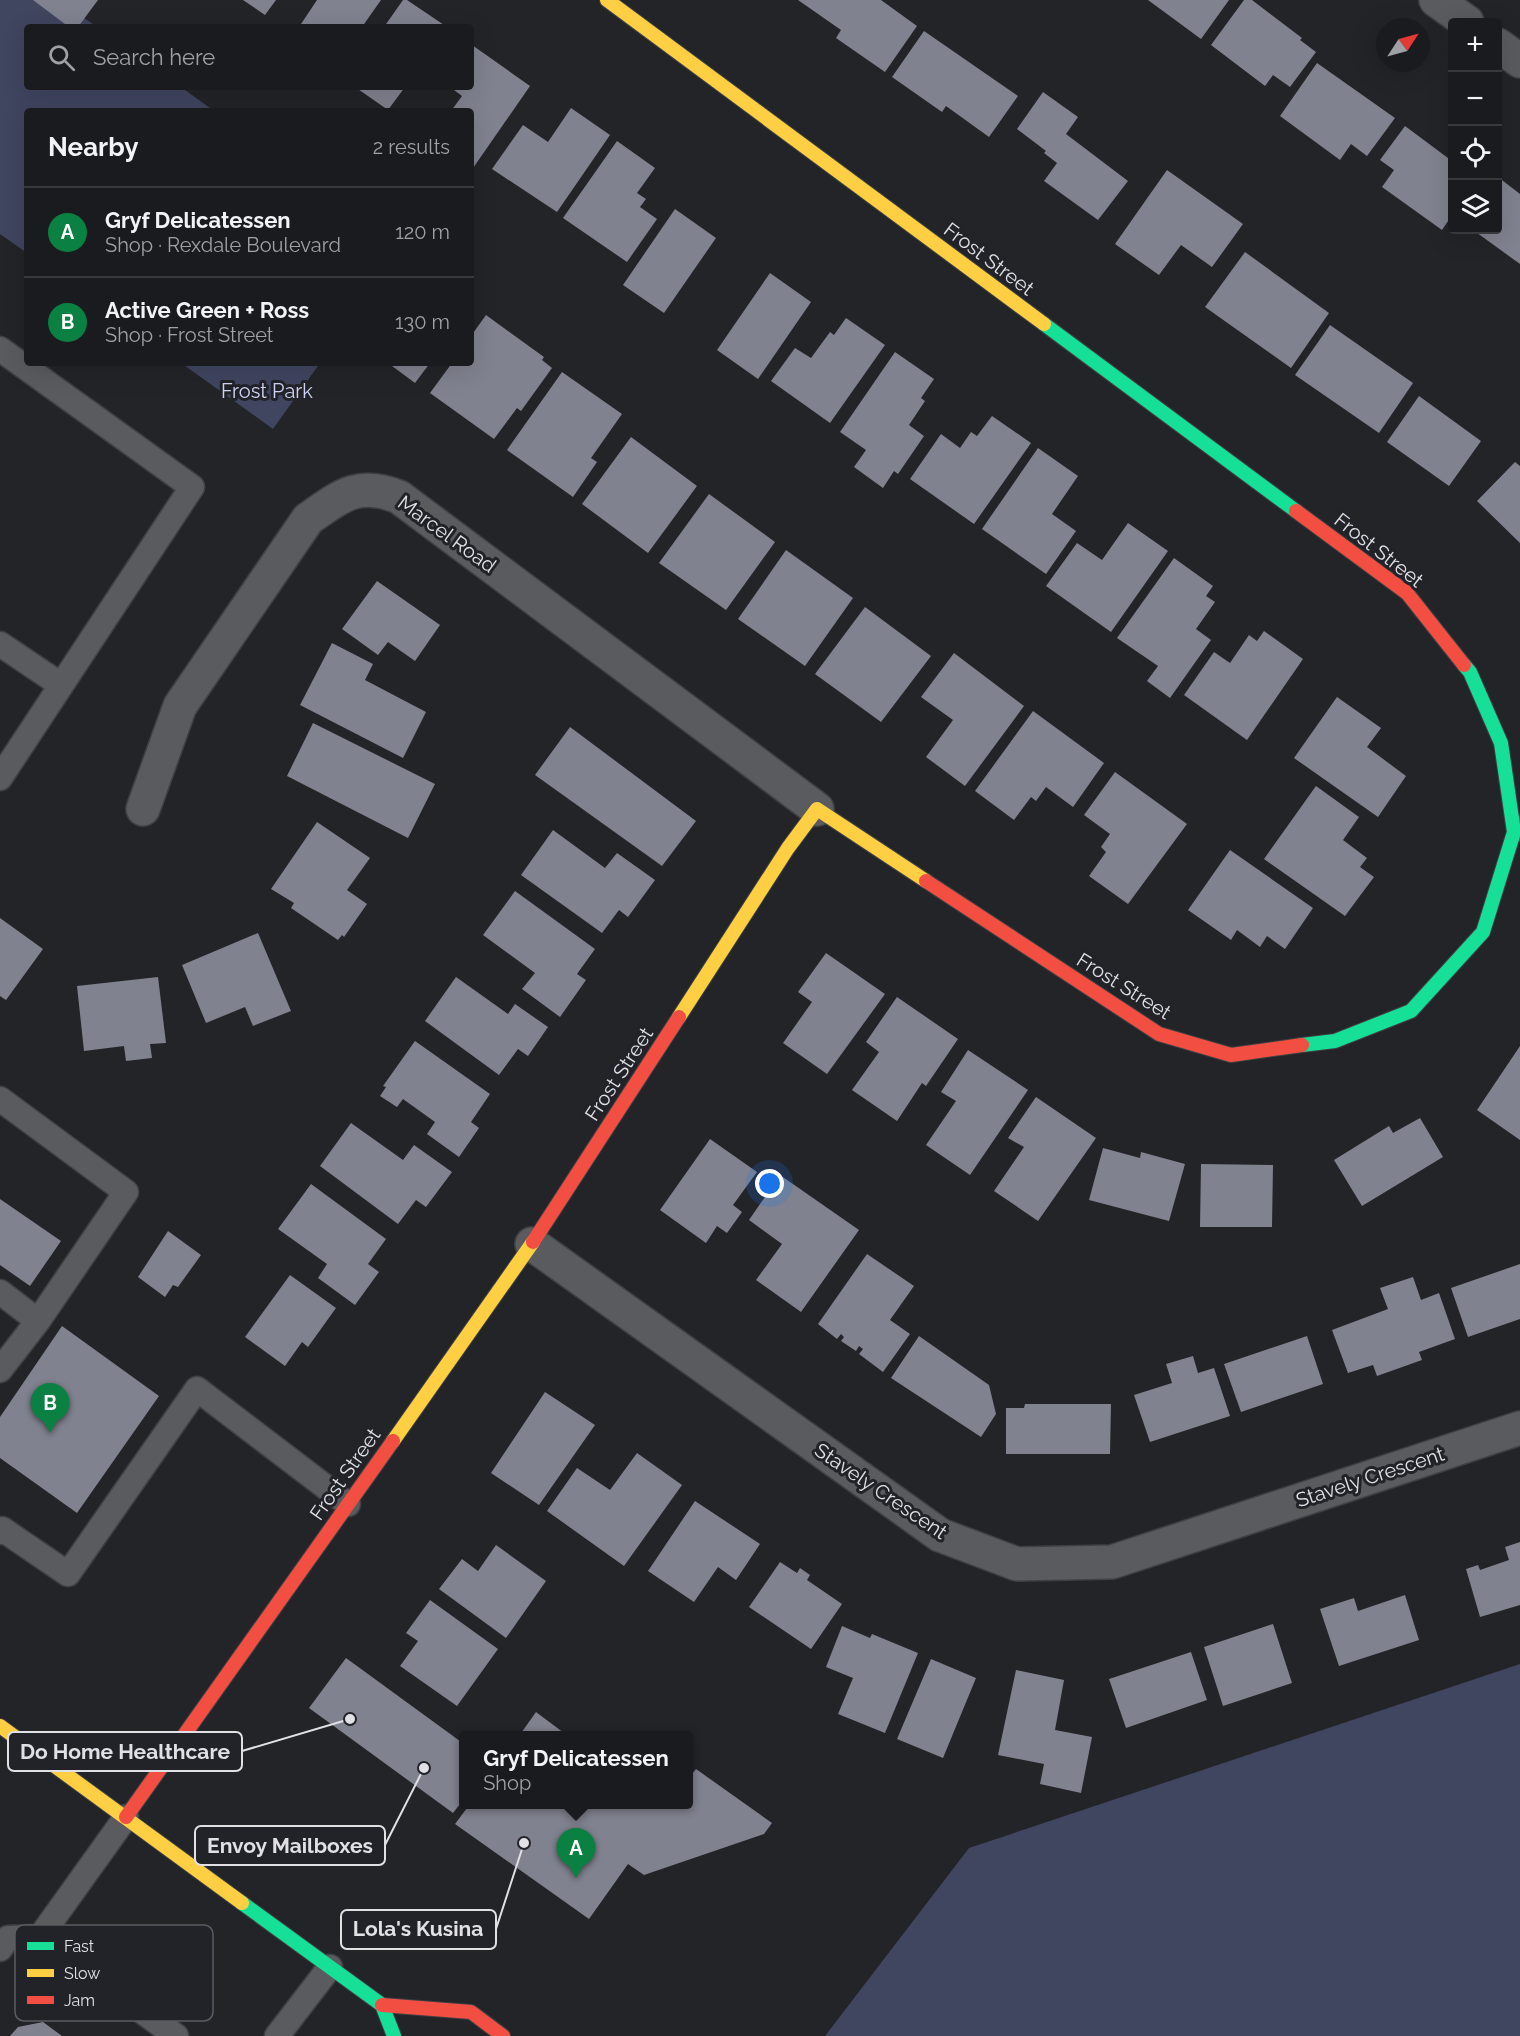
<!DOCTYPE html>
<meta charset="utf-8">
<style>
body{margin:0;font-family:Raleway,sans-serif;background:#232427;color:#f1f3f6}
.controls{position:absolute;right:18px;top:18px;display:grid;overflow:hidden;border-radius:6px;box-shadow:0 6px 24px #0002}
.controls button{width:54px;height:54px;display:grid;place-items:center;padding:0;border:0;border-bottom:2px solid #38393c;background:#1a1b1e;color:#f1f3f6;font:30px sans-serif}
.compass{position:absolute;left:1376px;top:18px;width:54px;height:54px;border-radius:50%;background:#1a1b1e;box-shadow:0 6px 24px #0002;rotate:54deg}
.you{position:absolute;left:770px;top:1184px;width:21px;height:21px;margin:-15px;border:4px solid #fff;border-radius:50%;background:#1a73e8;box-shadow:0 0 0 9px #1a73e833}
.badge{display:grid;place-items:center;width:39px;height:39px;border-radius:50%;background:#0b8043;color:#fff;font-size:20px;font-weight:700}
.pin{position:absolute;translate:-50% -50px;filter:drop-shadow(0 2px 3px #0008)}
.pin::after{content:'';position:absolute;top:32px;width:21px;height:18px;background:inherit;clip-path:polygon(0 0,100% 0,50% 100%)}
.popup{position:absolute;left:459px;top:1731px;width:234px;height:78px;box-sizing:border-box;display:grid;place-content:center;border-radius:6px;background:#1a1b1e;filter:drop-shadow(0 2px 4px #0005);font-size:20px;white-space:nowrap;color:#9fa1a4}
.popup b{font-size:22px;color:#f1f3f6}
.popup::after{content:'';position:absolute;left:50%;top:100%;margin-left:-12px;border:12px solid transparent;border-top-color:#1a1b1e}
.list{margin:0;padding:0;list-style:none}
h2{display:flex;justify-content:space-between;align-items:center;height:78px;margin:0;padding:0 24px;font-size:26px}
h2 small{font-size:20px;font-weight:400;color:#9fa1a4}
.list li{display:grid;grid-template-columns:39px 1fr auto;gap:18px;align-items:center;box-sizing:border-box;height:90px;padding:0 24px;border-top:2px solid #38393c}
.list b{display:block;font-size:22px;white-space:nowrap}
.list p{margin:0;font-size:20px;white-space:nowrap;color:#9fa1a4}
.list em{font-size:20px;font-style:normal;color:#9fa1a4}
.icon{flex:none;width:33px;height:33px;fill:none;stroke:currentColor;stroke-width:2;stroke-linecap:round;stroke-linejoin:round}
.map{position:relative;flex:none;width:1520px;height:2036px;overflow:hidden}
.search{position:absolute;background:#1a1b1e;box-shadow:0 6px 24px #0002;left:24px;top:24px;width:450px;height:66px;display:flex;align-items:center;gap:15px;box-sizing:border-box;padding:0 21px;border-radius:6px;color:#9fa1a4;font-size:22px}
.panel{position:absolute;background:#1a1b1e;box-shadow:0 6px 24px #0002;left:24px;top:108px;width:450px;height:258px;border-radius:6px}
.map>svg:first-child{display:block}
.green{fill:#404560}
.building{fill:#80828f}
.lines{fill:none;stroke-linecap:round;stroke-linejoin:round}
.lane-casing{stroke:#3f4043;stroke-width:27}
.street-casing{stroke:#3f4043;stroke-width:36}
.fast-casing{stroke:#3f4043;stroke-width:16}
.slow-casing{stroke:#3f4043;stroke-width:16}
.jam-casing{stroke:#3f4043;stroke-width:16}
.lane{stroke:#5a5b5e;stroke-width:24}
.street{stroke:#5a5b5e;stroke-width:33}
.fast{stroke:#16e098;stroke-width:14}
.slow{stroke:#ffcf43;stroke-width:14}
.jam{stroke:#f24e42;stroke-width:14}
.labels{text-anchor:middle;stroke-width:6;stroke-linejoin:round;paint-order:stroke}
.street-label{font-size:20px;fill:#e0e0e5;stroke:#222329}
.park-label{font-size:20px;fill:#d0d5f5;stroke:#222329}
.key{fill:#222329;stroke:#5b5c61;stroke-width:1.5}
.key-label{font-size:16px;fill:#e0e0e5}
.leader{fill:none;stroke:#e0e0e5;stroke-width:2}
.callout-dot{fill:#e0e0e5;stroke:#222329;stroke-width:2}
.callout{fill:#222329;stroke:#e0e0e5;stroke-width:2}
.callout-label{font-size:21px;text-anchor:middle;font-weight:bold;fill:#e0e0e5}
</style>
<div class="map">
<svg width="1520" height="2036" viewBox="0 0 1520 2036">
<rect width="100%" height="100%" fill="#232428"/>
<path class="green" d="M0,0H59L97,27H27V87H181L214,111H27V253L0,234Z
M181,363H320L273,429Z
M1520,1664V2036H825L969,1848Z"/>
<path class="building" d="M33,0H98L78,27H69Z
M243,0H276L265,15Z
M317,0H381L362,27H299Z
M403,0H407L447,27H384Z
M798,0H881L917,26L885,72L836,38L841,30Z
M1148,0H1229L1201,39Z
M1244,0H1252L1302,38L1300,40L1316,52L1290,87L1273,75L1265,86L1211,45Z
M924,31L1018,96L989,137L946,106L942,112L892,77Z
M472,45L530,86L471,171V111H451L462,96L450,87H471Z
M1317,63L1395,118L1367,156L1351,144L1340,160L1280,116Z
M355,87H405L388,110Z
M1043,92L1078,117L1066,134L1128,181L1098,220L1044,181L1057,163L1044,153L1046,151L1017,129Z
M571,108L610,135L557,212L492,169L523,125L548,142Z
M1405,126L1452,161V215L1442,230L1382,187L1394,170L1380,160Z
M617,141L655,168L637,193L646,199L640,207L657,219L627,262L563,218Z
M1167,170L1243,224L1212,267L1181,245L1159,275L1115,244Z
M1498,177L1520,194V264L1473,230H1498Z
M675,209L716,238L664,313L623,285Z
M1245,252L1329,313L1291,368L1205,307Z
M770,273L811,302L758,379L717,350Z
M486,315L544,357L542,360L552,368L521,411L517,408L494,439L430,393L452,363H471V336Z
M846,318L885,345L830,423L771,381L795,348L811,358L830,332L834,335Z
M1330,325L1413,383L1379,433L1295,375Z
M895,352L934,379L921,398L925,401L909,425L924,436L898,474L894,471L883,488L854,467L866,450L840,432Z
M388,363H430L415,383Z
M562,372L622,414L591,458L597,462L573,497L507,450Z
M1419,396L1481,441L1449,486L1387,442Z
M992,416L1031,443L974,524L910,479L941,434L960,448L971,432L977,436Z
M631,437L697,486L648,553L582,504Z
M1038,448L1078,476L1052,514L1076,531L1046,574L982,529Z
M1515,462L1520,466V543L1477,501Z
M709,494L775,542L726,610L659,563Z
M1128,523L1168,551L1111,632L1046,586L1077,543L1102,560Z
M786,550L853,598L805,666L738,619Z
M1174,558L1213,586L1206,596L1215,602L1196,629L1211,640L1170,698L1147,681L1158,666L1117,638Z
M377,581L440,625L415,661L388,642L378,655L342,629Z
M865,607L931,656L881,722L815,674Z
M1264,631L1303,659L1247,740L1184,695L1214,652L1230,663L1249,635L1257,641Z
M332,643L373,664L365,680L426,712L403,758L300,705Z
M954,653L1024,706L965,786L926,757L953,720L921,697Z
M1337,697L1381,728L1367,747L1406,776L1378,817L1294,758Z
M1033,711L1104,763L1073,807L1046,787L1036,801L1031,797L1014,820L975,791Z
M313,723L435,784L408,838L287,776Z
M570,727L696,821L662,866L535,775Z
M1115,772L1187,824L1128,904L1089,876L1106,852L1101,847L1110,834L1084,815Z
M1316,786L1359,817L1343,840L1367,858L1360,867L1374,877L1345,916L1264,859Z
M317,822L370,858L347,890L367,904L344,937L342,935L338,940L291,908L294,903L271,889Z
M553,830L605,868L617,853L655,880L628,917L619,910L602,933L521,875Z
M1230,850L1313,908L1285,949L1267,936L1260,947L1237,930L1231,940L1188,910Z
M515,891L595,949L577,974L586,980L560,1017L522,989L535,973L483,935Z
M0,918L43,949L6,1000L0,996Z
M258,933L291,1011L253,1026L245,1007L206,1023L182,965Z
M826,953L885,994L827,1074L783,1043L812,1002L798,992Z
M158,977L166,1043L150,1044L152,1058L126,1061L124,1046L84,1051L77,986Z
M456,977L508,1014L515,1004L548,1027L528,1056L518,1049L499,1075L425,1021Z
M897,997L958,1039L926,1086L922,1083L897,1121L852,1090L879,1052L866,1042Z
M415,1041L490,1094L471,1122L479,1128L459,1157L427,1134L435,1122L403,1099L397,1107L380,1096L386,1087L383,1086Z
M1520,1046V1140L1477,1110Z
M968,1050L1028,1090L970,1175L926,1145L956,1101L941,1092Z
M1036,1097L1096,1138L1038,1221L994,1191L1024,1147L1008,1138Z
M1420,1118L1443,1157L1362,1206L1334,1160L1389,1126L1393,1133Z
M351,1123L403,1160L414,1145L452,1172L426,1207L416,1200L398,1224L320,1166Z
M710,1139L757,1172L733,1205L742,1212L727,1233L717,1226L706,1243L660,1210Z
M1103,1148L1140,1158L1141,1152L1185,1164L1169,1221L1089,1200Z
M1201,1164L1273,1165L1272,1227H1200Z
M780,1175L859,1230L801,1312L756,1280L782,1244L749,1220Z
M311,1184L386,1239L368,1264L379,1272L355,1305L318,1278L327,1264L278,1229Z
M0,1199L61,1241L30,1286L0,1265Z
M168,1231L201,1255L178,1287L173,1285L165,1297L138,1277Z
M867,1254L914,1286L890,1320L910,1334L883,1372L859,1354L863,1349L859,1346L856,1351L841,1341L844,1337L841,1334L837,1339L818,1324Z
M1520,1264V1319L1468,1337L1451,1288Z
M290,1275L336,1308L308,1347L302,1342L285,1366L245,1337Z
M1413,1277L1421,1300L1439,1293L1455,1339L1419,1352L1422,1360L1377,1376L1373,1365L1348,1373L1332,1330L1388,1309L1380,1288Z
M62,1326L159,1396L77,1513L0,1458V1417Z
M919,1336L989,1385L996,1414L981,1437L891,1378Z
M1307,1336L1323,1384L1241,1412L1224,1364Z
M1193,1356L1198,1373L1214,1368L1230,1416L1150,1442L1134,1395L1172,1383L1166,1364Z
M545,1392L595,1425L539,1505L491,1473Z
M1025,1404H1111L1110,1454H1006V1408H1024Z
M637,1453L682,1485L624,1566L547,1511L577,1468L610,1490Z
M695,1501L760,1544L736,1580L718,1567L694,1602L648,1571Z
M1520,1542V1605L1480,1617L1466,1569L1478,1565L1480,1570L1509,1560L1505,1547Z
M496,1545L546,1581L506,1638L439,1589L462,1559L478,1571Z
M780,1562L797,1573L800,1568L810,1575L807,1580L842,1604L811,1649L749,1607Z
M1405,1595L1419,1640L1339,1666L1320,1609L1354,1598L1358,1611Z
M430,1600L498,1649L457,1706L400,1666L418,1641L406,1633Z
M1273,1624L1292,1683L1223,1706L1204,1647Z
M842,1626L870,1638L872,1634L918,1653L885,1733L838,1714L853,1678L826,1667Z
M1191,1652L1207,1700L1126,1728L1109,1679Z
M346,1658L464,1744V1799L453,1813L309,1708Z
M931,1659L976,1678L943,1758L897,1739Z
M1016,1670L1064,1680L1055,1730L1092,1737L1081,1793L1040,1784L1044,1764L998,1755Z
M536,1712L568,1736H519Z
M696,1769L772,1823L764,1834L644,1875L628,1864L589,1919L455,1824L470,1804H664L668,1808L671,1804H688V1779Z
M43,2022L62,2036H10L18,2027Z"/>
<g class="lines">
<g class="lane-casing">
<path id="lane" d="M0,349L192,487L0,778
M0,644L61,685
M0,1099L126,1192L38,1321L0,1370
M0,1292L38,1321
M0,1532L2,1529L68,1574L197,1389L348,1504
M40,1937L176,2036
M0,1949L8,1938L40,1937L126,1817
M277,2036L330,1967"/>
</g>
<g class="street-casing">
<path id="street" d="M1436,0L1467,22
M1498,45L1520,61
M143,809L180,706L308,519C342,495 358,481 399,497L817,809
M532,1244L940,1535L1017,1564L1112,1562L1520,1428"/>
</g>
<g class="fast-casing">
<path id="fast" d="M1044,324L1296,511
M1302,1045L1335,1041L1411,1011L1483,932L1514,832L1501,743L1470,672L1464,665
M242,1903L382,2005L394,2036"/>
</g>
<g class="slow-casing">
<path id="slow" d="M607,0L1044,324
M679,1017L788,848L817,809L926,881
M393,1441L533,1242
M0,1726L242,1903"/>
</g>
<g class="jam-casing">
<path id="jam" d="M1296,511L1407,593L1464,665
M926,881L1159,1034L1231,1055L1302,1045
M533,1242L679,1017
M126,1817L393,1441
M382,2005L471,2012L503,2036"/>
</g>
<use href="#lane" class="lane"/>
<use href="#street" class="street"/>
<use href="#fast" class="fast"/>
<use href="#slow" class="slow"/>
<use href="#jam" class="jam"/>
</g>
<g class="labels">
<g class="street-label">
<text transform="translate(989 259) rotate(37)" y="7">Frost Street</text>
<text transform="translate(447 534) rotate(36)" y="7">Marcel Road</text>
<text transform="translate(1379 550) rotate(38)" y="7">Frost Street</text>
<text transform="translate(1124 986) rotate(32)" y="7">Frost Street</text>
<text transform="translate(619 1074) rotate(-57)" y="7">Frost Street</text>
<text transform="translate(345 1474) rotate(-55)" y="7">Frost Street</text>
<text transform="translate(1370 1477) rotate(-18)" y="7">Stavely Crescent</text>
<text transform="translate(881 1491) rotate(34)" y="7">Stavely Crescent</text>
</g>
<g class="park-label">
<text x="267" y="398">Frost Park</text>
</g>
</g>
<rect x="15" y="1925" width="198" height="96" rx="9" class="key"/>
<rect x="27" y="1942" width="27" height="8" fill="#16e098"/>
<rect x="27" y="1969" width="27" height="8" fill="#ffcf43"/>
<rect x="27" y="1996" width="27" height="8" fill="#f24e42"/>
<g class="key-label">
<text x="64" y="1952">Fast</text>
<text x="64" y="1979">Slow</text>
<text x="64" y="2006">Jam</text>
</g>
<path class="leader" d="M350 1719L242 1751M424 1768L385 1845M524 1843L496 1929"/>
<g class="callout-dot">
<circle cx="350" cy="1719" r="6"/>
<circle cx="424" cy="1768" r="6"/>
<circle cx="524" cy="1843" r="6"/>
</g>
<g class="callout">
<rect x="8" y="1732" width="234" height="39" rx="6"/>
<rect x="195" y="1826" width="190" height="39" rx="6"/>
<rect x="341" y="1910" width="155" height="39" rx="6"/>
</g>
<g class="callout-label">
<text x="125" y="1759">Do Home Healthcare</text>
<text x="290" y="1853">Envoy Mailboxes</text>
<text x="418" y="1936">Lola's Kusina</text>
</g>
</svg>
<div class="controls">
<button>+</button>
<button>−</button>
<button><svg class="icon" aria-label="locate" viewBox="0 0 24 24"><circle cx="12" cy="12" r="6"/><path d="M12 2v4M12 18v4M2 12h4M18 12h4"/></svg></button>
<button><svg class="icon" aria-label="layers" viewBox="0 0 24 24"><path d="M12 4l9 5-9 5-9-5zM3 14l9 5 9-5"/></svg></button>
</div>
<svg class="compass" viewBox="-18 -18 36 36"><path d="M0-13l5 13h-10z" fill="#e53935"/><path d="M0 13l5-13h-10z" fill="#9fa1a4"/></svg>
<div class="you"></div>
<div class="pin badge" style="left:576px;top:1878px">A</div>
<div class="popup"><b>Gryf Delicatessen</b>Shop</div>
<div class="pin badge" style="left:50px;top:1433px">B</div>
<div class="search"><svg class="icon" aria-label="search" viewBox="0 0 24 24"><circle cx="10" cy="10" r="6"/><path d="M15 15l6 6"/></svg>Search here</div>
<section class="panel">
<h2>Nearby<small>2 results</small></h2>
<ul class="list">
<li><span class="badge">A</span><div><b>Gryf Delicatessen</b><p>Shop · Rexdale Boulevard</p></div><em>120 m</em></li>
<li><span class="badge">B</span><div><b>Active Green + Ross</b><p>Shop · Frost Street</p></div><em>130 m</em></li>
</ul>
</section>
</div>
